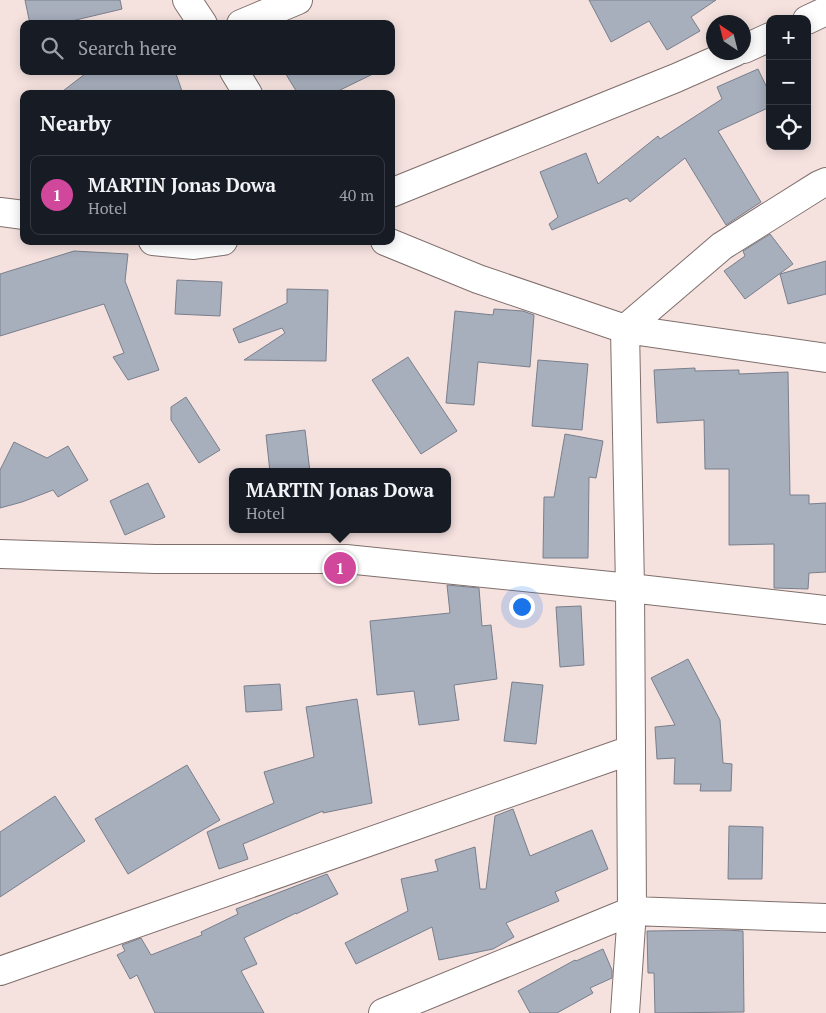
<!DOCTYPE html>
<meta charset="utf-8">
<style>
body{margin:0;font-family:"PT Serif",serif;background:#242831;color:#f1f3f6}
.controls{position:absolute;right:15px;top:15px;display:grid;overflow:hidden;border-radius:10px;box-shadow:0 2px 12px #0003}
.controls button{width:45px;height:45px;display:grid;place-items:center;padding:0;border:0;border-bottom:1px solid #363941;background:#171b24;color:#f1f3f6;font:25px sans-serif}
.compass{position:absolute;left:706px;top:15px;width:45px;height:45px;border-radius:50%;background:#171b24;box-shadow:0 2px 12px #0003;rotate:325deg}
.you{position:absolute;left:521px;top:606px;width:18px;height:18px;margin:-12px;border:4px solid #fff;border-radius:50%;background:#1a73e8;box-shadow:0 0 0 8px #1a73e833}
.badge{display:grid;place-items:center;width:32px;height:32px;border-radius:50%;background:#96aadd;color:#fff;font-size:16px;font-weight:700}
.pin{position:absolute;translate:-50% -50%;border:2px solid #fff;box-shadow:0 1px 5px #0006}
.popup{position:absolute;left:229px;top:468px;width:222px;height:65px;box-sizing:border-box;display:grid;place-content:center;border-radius:10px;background:#171b24;filter:drop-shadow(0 1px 4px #0005);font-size:16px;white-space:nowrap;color:#9ea1a6}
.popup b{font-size:19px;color:#f1f3f6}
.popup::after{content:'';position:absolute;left:50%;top:100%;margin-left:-10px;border:10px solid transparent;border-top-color:#171b24}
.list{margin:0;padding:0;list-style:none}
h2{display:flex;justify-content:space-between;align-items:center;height:65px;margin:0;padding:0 20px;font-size:21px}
h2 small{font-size:16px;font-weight:400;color:#9ea1a6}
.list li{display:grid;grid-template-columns:32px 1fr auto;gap:15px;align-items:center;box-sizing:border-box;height:80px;margin:0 10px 10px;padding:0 10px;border:1px solid #363941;border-radius:10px}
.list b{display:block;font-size:19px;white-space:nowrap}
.list p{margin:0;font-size:16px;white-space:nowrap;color:#9ea1a6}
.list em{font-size:16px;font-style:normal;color:#9ea1a6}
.icon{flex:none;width:28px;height:28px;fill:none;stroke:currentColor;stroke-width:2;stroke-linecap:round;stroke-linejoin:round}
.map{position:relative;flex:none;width:826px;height:1013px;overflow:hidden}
.search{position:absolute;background:#171b24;box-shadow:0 2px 12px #0003;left:20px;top:20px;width:375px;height:55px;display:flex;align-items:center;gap:12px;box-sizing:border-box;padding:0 18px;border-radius:10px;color:#9ea1a6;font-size:19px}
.panel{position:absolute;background:#171b24;box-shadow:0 2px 12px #0003;left:20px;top:90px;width:375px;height:155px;border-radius:10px}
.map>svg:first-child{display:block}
.building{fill:#a7aebc;stroke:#797f8c}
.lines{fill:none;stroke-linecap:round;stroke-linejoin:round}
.minor-casing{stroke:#7f6f6c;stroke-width:30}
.minor{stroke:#fff;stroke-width:28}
</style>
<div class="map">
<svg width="826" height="1013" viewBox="0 0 826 1013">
<rect width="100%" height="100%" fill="#f5e2df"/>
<path class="building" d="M25,0H120L122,9L59,24H30Z
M589,0H716L691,17L700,31L667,50L649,21L611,42Z
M758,69L770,94V107L718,131L761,202L726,225L685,158L630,202L627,198L552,230L549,224L558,217L540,172L586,153L598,184L658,136L660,139L722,99L717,87Z
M89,71H175L183,94H59Z
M284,71H379L332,94H298Z
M770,234L793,264L745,299L724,271L745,256L743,251Z
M74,251L128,254L125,281L159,370L128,380L113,357L124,353L104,304L0,336V274Z
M826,261V294L788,304L780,274Z
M177,280L222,282L220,316L175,314Z
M287,289L328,290L326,361L244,360L285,333L282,328L239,343L233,329L287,303Z
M494,309L523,311L534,315L530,367L478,362L474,405L446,403L455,311L493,315Z
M408,357L457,431L421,454L372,380Z
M538,360L588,364L582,430L532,426Z
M695,368V371L739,370V374L788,372L790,495H809V504L826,503V572L809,573L808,589L774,588V544L729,545V469H705L704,420L657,423L654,370Z
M186,397L220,450L199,463L171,420V407Z
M305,430L310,472H270L266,435Z
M565,434L603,441L596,478L589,477L588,558H543L544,497H554Z
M14,442L47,458L68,446L88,480L58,497L53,490L22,502L0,508V470Z
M148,483L165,517L125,535L110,501Z
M447,585L479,588L482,626L491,625L497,679L454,685L459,720L419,725L414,691L377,695L370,621L450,613Z
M581,606L584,665L560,667L556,607Z
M688,659L720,720L723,763L732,764L731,791H700L701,784H674L675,758L657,759L655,727L675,725L651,678Z
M512,682L543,685L536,744L504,741Z
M280,684L282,710L246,712L244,686Z
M357,699L372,803L323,813V811L243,844L248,859L219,869L207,832L274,803L264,772L314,757L306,707Z
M187,765L220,820L128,874L95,819Z
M55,796L85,841L0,897V832Z
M513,809L530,856L592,830L608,869L555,892L559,901L506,923L514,937L493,949L439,960L432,927L356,964L345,943L408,911L401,879L438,871L435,860L475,847L480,889H486L495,816Z
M729,826L763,827L762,879H728Z
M327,874L338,894L296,914V913L244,938L257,964L241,971L264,1013H155L137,975L130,979L117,955L125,951L122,945L141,938L151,955L202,935L201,932L238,914L236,909Z
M724,930L743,931L744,1012L655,1013L654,973H648L647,931Z
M603,949L612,970V978L590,988L593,993L557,1013H530L518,991L575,960L576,961Z"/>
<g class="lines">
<g class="minor-casing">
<path id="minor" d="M187,0L203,24
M807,20L826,11
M241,24L298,0
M744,49L770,37
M234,71L248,94
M391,193L676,78L735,52
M0,212L24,215
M153,241L194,245L223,241
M385,241L478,279L625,329L826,358
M0,554L155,559H346L630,588L826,610
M0,971L631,750
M383,1013L632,911L826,918
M625,1013L632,911L630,588L625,329L722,246L819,185L826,182"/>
</g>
<use href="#minor" class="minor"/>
</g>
</svg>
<div class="controls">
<button>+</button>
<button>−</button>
<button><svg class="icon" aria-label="locate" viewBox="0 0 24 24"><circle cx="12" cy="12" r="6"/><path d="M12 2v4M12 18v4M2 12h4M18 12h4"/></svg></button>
</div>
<svg class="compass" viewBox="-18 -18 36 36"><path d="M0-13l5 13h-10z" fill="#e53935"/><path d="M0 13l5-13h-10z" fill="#9ea1a6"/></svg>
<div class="you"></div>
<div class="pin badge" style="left:340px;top:568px;background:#d1479c">1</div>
<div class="popup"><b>MARTIN Jonas Dowa</b>Hotel</div>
<div class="search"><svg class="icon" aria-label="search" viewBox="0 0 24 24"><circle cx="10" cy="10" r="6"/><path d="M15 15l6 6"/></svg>Search here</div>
<section class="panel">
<h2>Nearby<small></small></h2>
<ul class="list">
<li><span class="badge" style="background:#d1479c">1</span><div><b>MARTIN Jonas Dowa</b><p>Hotel</p></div><em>40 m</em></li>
</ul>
</section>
</div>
